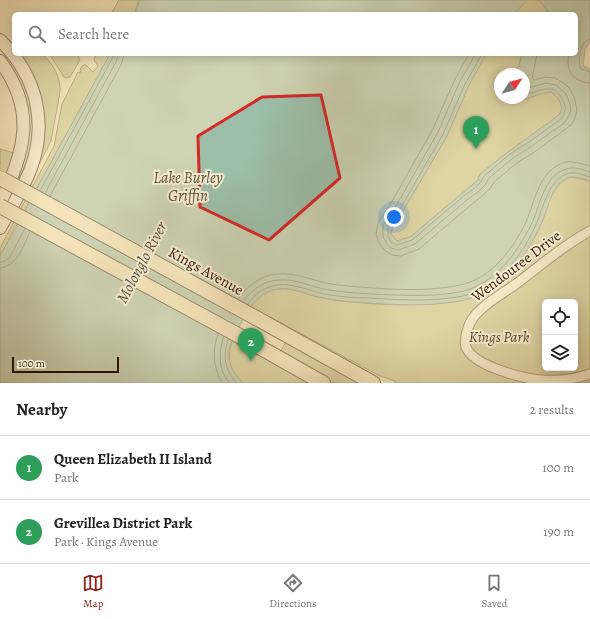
<!DOCTYPE html>
<meta charset="utf-8">
<style>
body{margin:0;font-family:Alegreya,serif;background:#f2f2f2;color:#222}
.controls{position:absolute;right:12px;bottom:12px;display:grid;overflow:hidden;border-radius:6px;box-shadow:0 2px 10px #0003}
.controls button{width:36px;height:36px;display:grid;place-items:center;padding:0;border:0;border-bottom:1px solid #e0e0e0;background:#fff;color:#222;font:20px sans-serif}
.compass{position:absolute;left:494px;top:68px;width:36px;height:36px;border-radius:50%;background:#fff;box-shadow:0 2px 10px #0003;rotate:54deg}
.scale{position:absolute;left:12px;bottom:10px;width:107px;box-sizing:border-box;padding-left:4px;border:2px solid #301605;border-top:0;font-size:11px;line-height:14px;white-space:nowrap;color:#301605;-webkit-text-stroke:3px #f8edd2;paint-order:stroke}
.you{position:absolute;left:394px;top:217px;width:14px;height:14px;margin:-10px;border:3px solid #fff;border-radius:50%;background:#1a73e8;box-shadow:0 0 0 6px #1a73e833}
.badge{display:grid;place-items:center;width:26px;height:26px;border-radius:50%;background:#8f2418;color:#fff;font-size:13px;font-weight:700}
.pin{position:absolute;translate:-50% -33px;filter:drop-shadow(0 1px 2px #0008)}
.pin::after{content:'';position:absolute;top:21px;width:14px;height:12px;background:inherit;clip-path:polygon(0 0,100% 0,50% 100%)}
.list{margin:0;padding:0;list-style:none}
h2{display:flex;justify-content:space-between;align-items:center;height:52px;margin:0;padding:0 16px;font-size:17px}
h2 small{font-size:13px;font-weight:400;color:#767676}
.list li{display:grid;grid-template-columns:26px 1fr auto;gap:12px;align-items:center;box-sizing:border-box;height:64px;padding:0 16px;border-top:1px solid #e0e0e0}
.list b{display:block;font-size:15px;white-space:nowrap}
.list p{margin:0;font-size:13px;white-space:nowrap;color:#767676}
.list em{font-size:13px;font-style:normal;color:#767676}
.icon{flex:none;width:22px;height:22px;fill:none;stroke:currentColor;stroke-width:2;stroke-linecap:round;stroke-linejoin:round}
.map{position:relative;flex:none;width:590px;height:383px;overflow:hidden}
.search{position:absolute;background:#fff;box-shadow:0 2px 10px #0003;left:12px;right:12px;top:12px;height:44px;display:flex;align-items:center;gap:10px;box-sizing:border-box;padding:0 14px;border-radius:6px;color:#767676;font-size:15px}
.sheet{height:180px;background:#fff}
nav{display:flex;justify-content:space-around;align-items:center;box-sizing:border-box;height:56px;border-top:1px solid #e0e0e0;background:#fff;font-size:11px;color:#767676}
nav a{display:grid;justify-items:center;gap:2px}
nav .on{color:#8f2418}
.map>svg:first-child{display:block}
.green{fill:#c4c18a;stroke:#7a6c48;fill-rule:evenodd}
.water{fill:#9dbfaa;stroke:#717b68}
.lines{fill:none;stroke-linecap:round;stroke-linejoin:round}
.shore{stroke:#666a58;stroke-width:1}
.minor-casing{stroke:#614932;stroke-width:11}
.secondary-casing{stroke:#301605;stroke-width:14}
.primary-casing{stroke:#301605;stroke-width:16}
.minor{stroke:#f8edd2;stroke-width:9}
.secondary{stroke:#f8edd2;stroke-width:12}
.primary{stroke:#f4e3ba;stroke-width:14}
.primary-bridge-casing{stroke:#301605;stroke-width:16;stroke-linecap:butt}
.primary-bridge{stroke:#f4e3ba;stroke-width:14}
.marked{fill:none;stroke:#d62828;stroke-width:3;stroke-linejoin:round}
.labels{text-anchor:middle;stroke-width:4;stroke-linejoin:round;paint-order:stroke}
.street-label{font-size:15px;fill:#301605;stroke:#f8edd2}
.park-label{font-size:15px;font-style:italic;fill:#5c492d;stroke:#f8edd2}
.water-label{font-size:16px;font-style:italic;fill:#56513f;stroke:#f8edd2}
</style>
<div class="map">
<svg width="590" height="383" viewBox="0 0 590 383">
<rect width="100%" height="100%" fill="#f4e3ba"/>
<filter id="stains"><feTurbulence type="fractalNoise" baseFrequency=".005" numOctaves="4"/><feColorMatrix values="0 0 0 0 .2 0 0 0 0 .09 0 0 0 0 .02 0 0 0 .5 -.17"/></filter>
<radialGradient id="worn" r=".72"><stop offset=".6" stop-color="#630" stop-opacity="0"/><stop offset="1" stop-color="#630" stop-opacity=".3"/></radialGradient>
<path class="green" d="M119,0H139L134,14H111Z
M528,0H539L550,14H513Z
M17,54H42C53,63 61,78 60,92L51,141L29,184L41,140Z
M52,54H77L80,60L70,77L66,78L64,77L52,58Z
M96,54H110L0,256V248L54,146L62,104L78,72L80,73L81,70L80,69L83,65H86L93,72L98,66L94,60Z
M486,54H522L517,74H500V98H522L523,100L540,94L551,92C559,98 565,106 559,115C532,135 505,153 480,174L478,180L410,237L397,241L391,234L392,228L403,211L447,136L469,85Z
M0,149L14,153L7,174L0,170V164L1,163L0,161Z
M571,177L590,181V383H395V381L380,376L251,307C257,297 268,289 281,289C291,288 300,292 310,295C318,297 326,299 334,300C372,305 420,307 458,301C496,295 523,262 539,229C547,212 550,183 571,177ZM545,302H575V368H545Z
M287,340L367,383H333L279,354Z
M232,341L251,352L252,351L314,383H243C229,369 227,360 232,341Z"/>
<path class="water" d="M140,0H528L513,14H134Z
M539,0H590V42L585,49L583,66L590,69V181C583,179 574,175 567,178C553,185 550,201 545,214C530,253 504,292 460,301C422,308 380,304 342,301C333,300 324,298 315,296C300,292 283,284 268,292C250,301 243,320 234,337C224,355 229,369 243,383H0V256L110,54H486L469,85L447,136L403,211L392,228L391,234L397,241L410,237L478,180L480,174C505,153 532,135 559,115C565,106 559,98 551,92L540,94L523,100L522,98H524V74H517L522,54H576V14H550Z"/>
<g class="lines">
<path class="shore" d="M590,39C580,41 577,61 581,69L590,72
M469,54L455,79L433,129L391,203L378,223L376,234L378,241L383,249L392,255L401,256L419,249L472,204L482,196L490,189L494,182L517,163L536,151L571,125L575,118L577,110L575,100L571,90L565,84L555,78L546,77L534,80L532,78L537,54
M476,54L460,81L438,132L396,206L383,225V237L387,244L391,248L398,250L415,244L468,199L478,192L485,185L489,178L513,158L532,146L564,123L568,117L571,110L569,101L566,94L556,85L546,83L524,89
M482,54L465,84L443,134L400,209L388,226V236L391,242L397,245L412,240L465,195L475,188L481,182L484,176L510,154L529,142L561,119C570,108 563,96 553,89H544L524,95
M569,54C565,70 573,82 590,83
M40,191L113,57V54
M45,193L117,60L118,54
M50,196L122,63L124,54
M0,262L5,261L9,258L25,229
M0,268C17,267 24,244 30,232
M238,299C247,286 261,275 277,274C296,272 313,281 331,284C345,286 359,287 373,288C402,290 432,291 460,285C491,279 513,249 526,222C535,201 539,169 566,162C574,161 582,164 590,166
M243,302C251,290 264,281 278,280C295,278 311,287 328,290C342,292 356,293 370,294C400,295 434,298 464,291C495,283 517,253 531,225C540,207 543,176 566,169C574,166 583,170 590,172
M248,304C254,294 265,287 277,285C292,282 314,293 330,295C343,297 356,298 370,298C400,300 433,302 463,296C497,289 521,257 535,227C543,210 547,182 566,174C574,171 583,175 590,177
M218,334C212,350 213,367 222,383
M224,336C218,352 218,371 230,383
M228,339C223,356 224,370 237,383"/>
<g class="minor-casing">
<path id="minor" d="M590,231C562,246 540,266 516,284C502,294 477,308 470,323C467,330 464,339 466,347C473,366 524,379 542,380C558,381 575,379 590,374"/>
</g>
<g class="secondary-casing">
<path id="secondary" d="M0,40C36,75 48,121 31,168C23,189 11,208 0,228
M0,61C37,111 25,151 0,203"/>
</g>
<g class="primary-casing">
<path id="primary" d="M258,319L373,383
M247,340L323,383"/>
</g>
<use href="#minor" class="minor"/>
<use href="#secondary" class="secondary"/>
<use href="#primary" class="primary"/>
<g class="primary-bridge-casing">
<path id="primary-bridge" d="M2,179L258,319
M0,206L247,340"/>
</g>
<use href="#primary-bridge" class="primary-bridge"/>
</g>
<path d="M0 0H590V383H0ZM321,95L340,178L269,240L200,207L198,136L262,97Z" fill="#f4e3ba" fill-opacity=".55" fill-rule="evenodd"/>
<path class="marked" d="M321,95L340,178L269,240L200,207L198,136L262,97Z"/>
<g class="labels">
<g class="street-label">
<text transform="translate(516 266) rotate(-37)" y="5">Wendouree Drive</text>
<text transform="translate(206 271) rotate(29)" y="5">Kings Avenue</text>
</g>
<g class="park-label">
<text x="499" y="342">Kings Park</text>
</g>
<g class="water-label">
<text x="188" y="183">Lake Burley<tspan x="188" dy="18">Griffin</tspan></text>
<text transform="translate(141 262) rotate(-62)" y="6">Molonglo River</text>
</g>
</g>
<rect width="100%" height="100%" filter="url(#stains)"/>
<rect width="100%" height="100%" fill="url(#worn)"/>
</svg>
<div class="controls">
<button><svg class="icon" aria-label="locate" viewBox="0 0 24 24"><circle cx="12" cy="12" r="6"/><path d="M12 2v4M12 18v4M2 12h4M18 12h4"/></svg></button>
<button><svg class="icon" aria-label="layers" viewBox="0 0 24 24"><path d="M12 4l9 5-9 5-9-5zM3 14l9 5 9-5"/></svg></button>
</div>
<svg class="compass" viewBox="-18 -18 36 36"><path d="M0-13l5 13h-10z" fill="#e53935"/><path d="M0 13l5-13h-10z" fill="#767676"/></svg>
<div class="scale">100 m</div>
<div class="you"></div>
<div class="pin badge" style="left:476px;top:149px;background:#2e9e5b">1</div>
<div class="pin badge" style="left:251px;top:361px;background:#2e9e5b">2</div>
<div class="search"><svg class="icon" aria-label="search" viewBox="0 0 24 24"><circle cx="10" cy="10" r="6"/><path d="M15 15l6 6"/></svg>Search here</div>
</div>
<section class="sheet">
<h2>Nearby<small>2 results</small></h2>
<ul class="list">
<li><span class="badge" style="background:#2e9e5b">1</span><div><b>Queen Elizabeth II Island</b><p>Park</p></div><em>100 m</em></li>
<li><span class="badge" style="background:#2e9e5b">2</span><div><b>Grevillea District Park</b><p>Park · Kings Avenue</p></div><em>190 m</em></li>
</ul>
</section>
<nav>
<a class="on"><svg class="icon" aria-label="map" viewBox="0 0 24 24"><path d="M3 6l6-2 6 2 6-2v14l-6 2-6-2-6 2zM9 4v14M15 6v14"/></svg>Map</a>
<a><svg class="icon" aria-label="directions" viewBox="0 0 24 24"><path d="M12 3l9 9-9 9-9-9zM9 14v-3h6M13 9l2 2-2 2"/></svg>Directions</a>
<a><svg class="icon" aria-label="saved" viewBox="0 0 24 24"><path d="M7 4h10v16l-5-4-5 4z"/></svg>Saved</a>
</nav>
